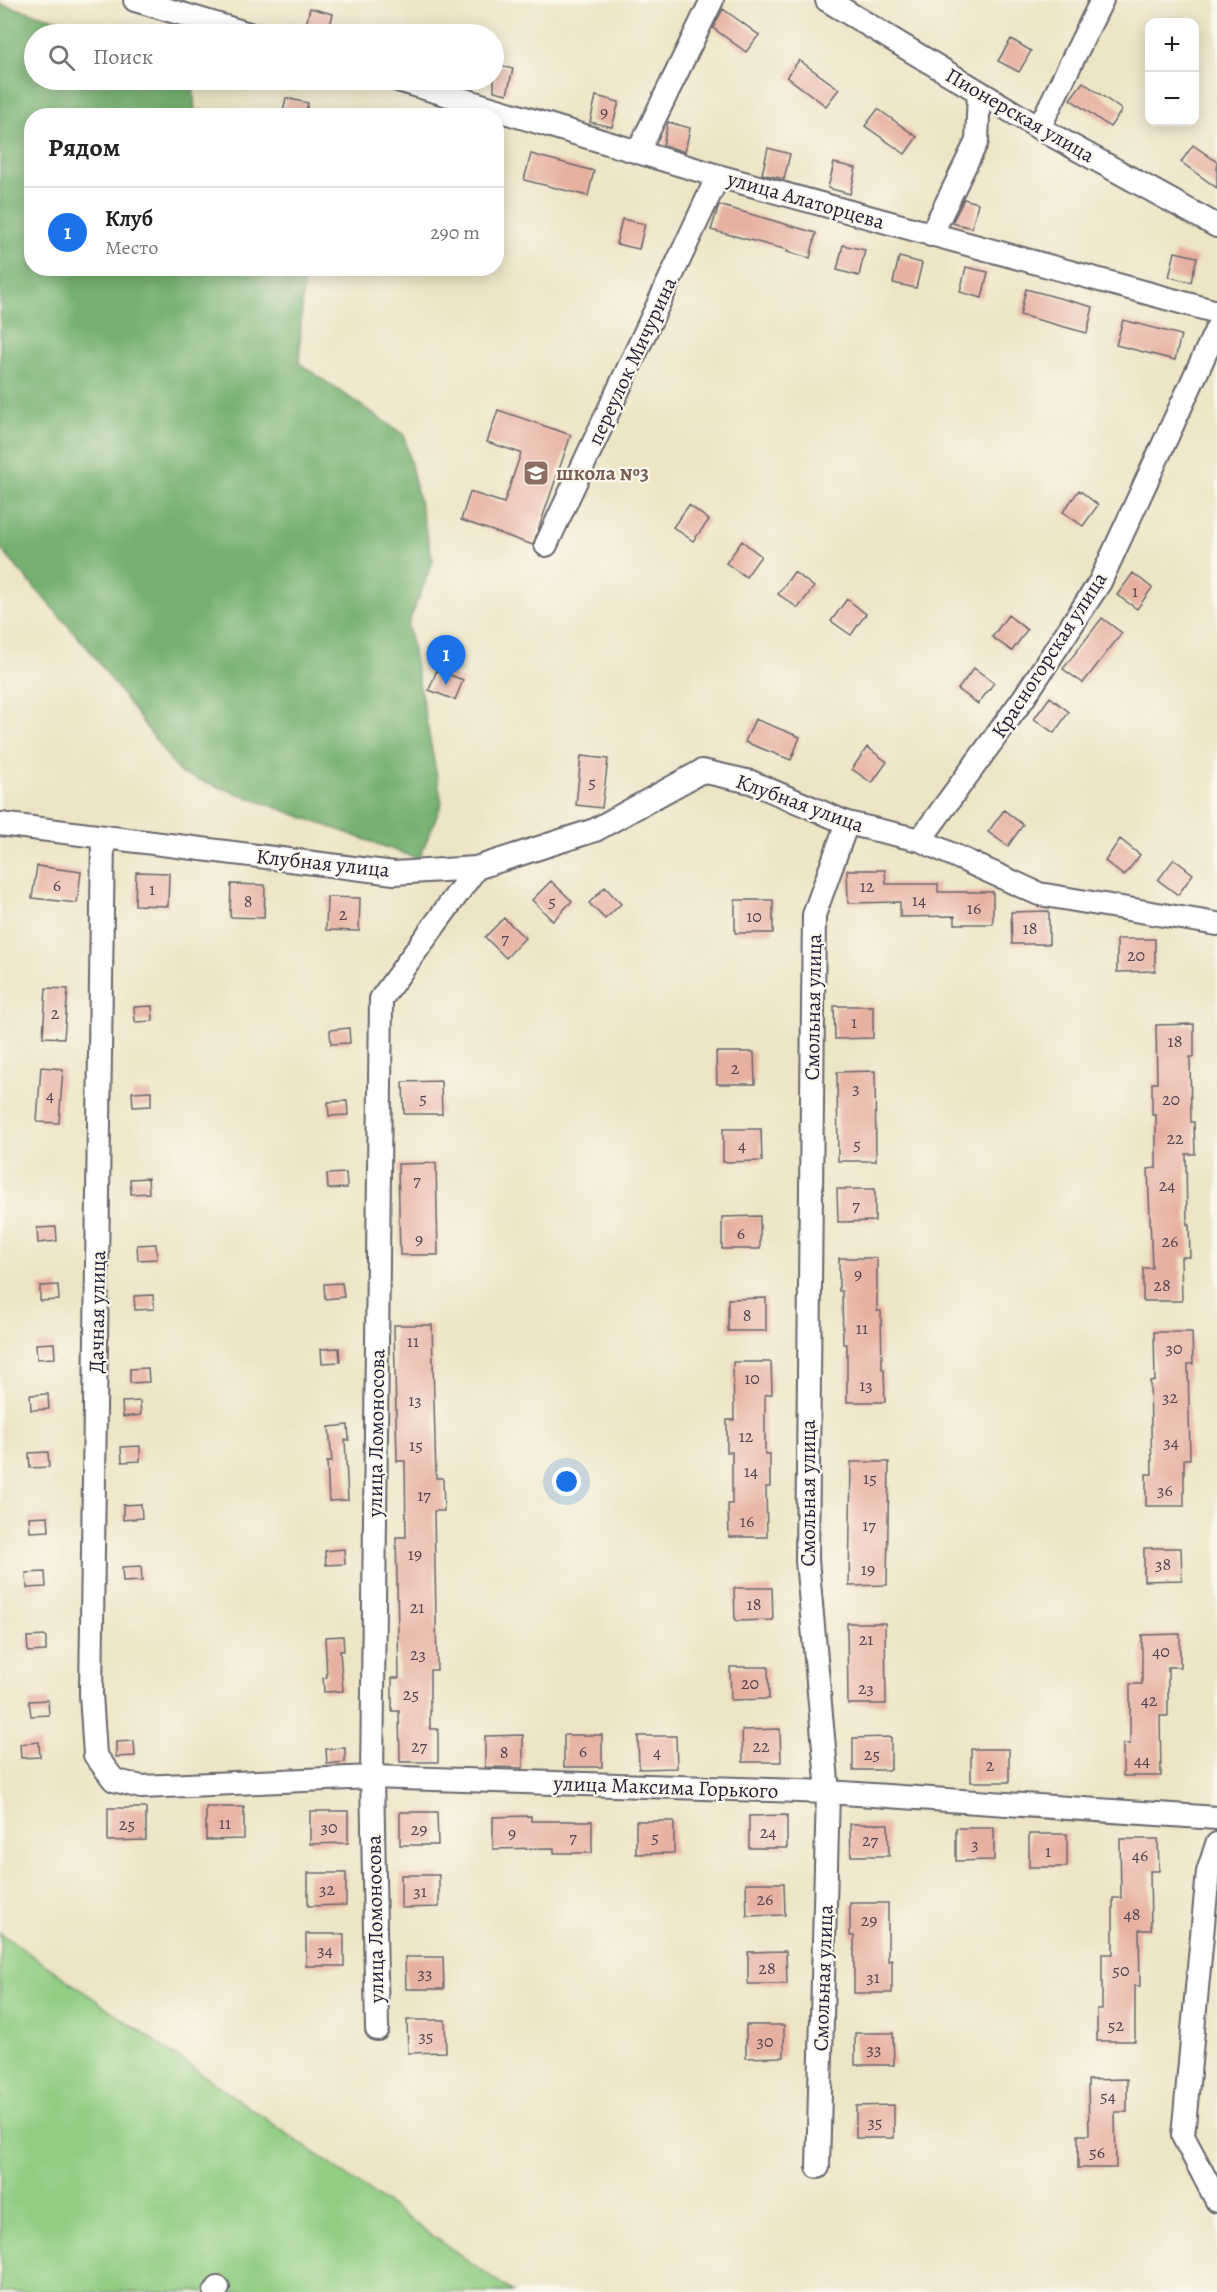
<!DOCTYPE html>
<html lang="ru">
<meta charset="utf-8">
<style>
body{margin:0;font-family:Alegreya,serif;background:#f6f6f6;color:#222}
.controls{position:absolute;right:18px;top:18px;display:grid;overflow:hidden;border-radius:12px;box-shadow:0 3px 15px #0003}
.controls button{width:54px;height:54px;display:grid;place-items:center;padding:0;border:0;border-bottom:2px solid #e0e0e0;background:#fff;color:#222;font:30px sans-serif}
.you{position:absolute;left:567px;top:1482px;width:21px;height:21px;margin:-15px;border:4px solid #fff;border-radius:50%;background:#1a73e8;box-shadow:0 0 0 9px #1a73e833}
.badge{display:grid;place-items:center;width:39px;height:39px;border-radius:50%;background:#1a73e8;color:#fff;font-size:20px;font-weight:700}
.pin{position:absolute;translate:-50% -50px;filter:drop-shadow(0 2px 3px #0008)}
.pin::after{content:'';position:absolute;top:32px;width:21px;height:18px;background:inherit;clip-path:polygon(0 0,100% 0,50% 100%)}
.list{margin:0;padding:0;list-style:none}
h2{display:flex;justify-content:space-between;align-items:center;height:78px;margin:0;padding:0 24px;font-size:26px}
h2 small{font-size:20px;font-weight:400;color:#767676}
.list li{display:grid;grid-template-columns:39px 1fr auto;gap:18px;align-items:center;box-sizing:border-box;height:90px;padding:0 24px;border-top:2px solid #e0e0e0}
.list b{display:block;font-size:22px;white-space:nowrap}
.list p{margin:0;font-size:20px;white-space:nowrap;color:#767676}
.list em{font-size:20px;font-style:normal;color:#767676}
.icon{flex:none;width:33px;height:33px;fill:none;stroke:currentColor;stroke-width:2;stroke-linecap:round;stroke-linejoin:round}
.map{position:relative;flex:none;width:1217px;height:2292px;overflow:hidden}
.search{position:absolute;background:#fff;box-shadow:0 3px 15px #0003;left:24px;top:24px;width:480px;height:66px;display:flex;align-items:center;gap:15px;box-sizing:border-box;padding:0 21px;border-radius:33px;color:#767676;font-size:22px}
.panel{position:absolute;background:#fff;box-shadow:0 3px 15px #0003;left:24px;top:108px;width:480px;height:168px;border-radius:24px}
.map>svg:first-child{display:block}
.green{fill:#91cd82;stroke:#5a785e;stroke-width:1.5}
.forest{fill:#74b070;stroke:#4b6956;stroke-width:1.5}
.building{fill:#e7b1a2}
.lines{fill:none;stroke-linecap:round;stroke-linejoin:round}
.minor-casing{stroke:#69666c;stroke-width:26}
.minor{stroke:#fff;stroke-width:22}
.labels{text-anchor:middle;stroke-width:4.5;stroke-linejoin:round;paint-order:stroke}
.number-label{font-size:18px;fill:#534655}
.street-label{font-size:21px;fill:#22223b;stroke:#fbf7ec}
.education-label{font-size:21px;font-weight:bold;fill:#785e54;stroke:#fbf7ec;text-anchor:start}
</style>
<div class="map">
<svg width="1217" height="2292" viewBox="0 0 1217 2292">
<rect width="100%" height="100%" fill="#fbf7ec"/>
<filter id="ink" filterUnits="userSpaceOnUse"><feTurbulence type="fractalNoise" baseFrequency=".0167" numOctaves="2"/><feDisplacementMap in="SourceGraphic" scale="12" xChannelSelector="R" yChannelSelector="G"/><feConvolveMatrix kernelMatrix="1 2 1 2 8 2 1 2 1" color-interpolation-filters="sRGB"/></filter>
<filter id="wash" filterUnits="userSpaceOnUse"><feTurbulence type="fractalNoise" baseFrequency=".008" numOctaves="4" result="noise"/><feDisplacementMap in="SourceGraphic" scale="24" xChannelSelector="R" yChannelSelector="G"/><feGaussianBlur stdDeviation="1.35" result="paint"/><feColorMatrix in="noise" values="0 0 0 0 0 0 0 0 0 0 0 0 0 0 0 0 0 1.4 0 .05"/><feComposite in="paint" operator="in"/></filter>
<g filter="url(#wash)">
<rect width="100%" height="100%" fill="#ede5c6"/>
<path class="green" d="M0,1933L513,2292H0Z"/>
<path class="forest" d="M0,4L110,34H34V80H193L195,115L32,116V268L304,269L299,363L404,435L433,561L408,625L442,803L419,859L180,773L91,652L0,548Z"/>
<g id="blocks">
<path class="building" d="M310,8L333,14L328,34H304Z
M723,9L759,35L746,52L713,28Z
M1011,39L1031,51L1019,72L998,61Z
M799,60L839,89L826,106L787,77Z
M494,64L513,69L507,94L494,91Z
M1083,82L1122,110L1110,127L1070,99Z
M596,96L619,102L612,127L590,122Z
M286,98L308,103L305,116H282Z
M878,109L917,137L905,154L865,126Z
M668,122L690,128L685,152L663,145Z
M1193,145L1217,162V188L1181,162Z
M768,148L790,154L784,179L762,174Z
M531,154L594,171L588,196L524,180Z
M834,163L856,168L850,194L828,188Z
M964,199L978,203L972,228L952,223Z
M719,205L816,233L810,258L787,252L788,250L711,230Z
M622,219L645,224L639,249L616,244Z
M843,245L865,250L859,276L837,270Z
M1175,252L1197,257L1191,282L1169,277Z
M899,257L922,263L916,288L893,283Z
M966,267L988,272L982,298L960,292Z
M1026,289L1093,307L1087,333L1020,315Z
M1123,320L1181,335L1175,360L1116,345Z
M498,410L571,435L533,545L461,520L470,492L504,503L521,453L487,442Z
M1079,490L1098,505L1083,526L1063,512Z
M689,505L709,520L693,541L673,527Z
M742,541L761,556L746,577L726,563Z
M794,572L814,587L798,608L778,594Z
M1133,573L1152,588L1137,609L1117,595Z
M847,599L866,614L851,635L831,621Z
M1008,615L1027,630L1012,651L992,637Z
M1102,618L1122,633L1083,683L1063,669Z
M974,668L994,683L978,704L958,689Z
M437,670L463,680L455,700L429,690Z
M1050,697L1069,712L1054,733L1034,719Z
M755,719L800,737L791,760L745,742Z
M867,747L887,762L872,783L852,769Z
M581,756L608,759L602,808L576,805Z
M1004,810L1023,825L1008,846L988,832Z
M1120,839L1140,855L1124,876L1105,861Z
M1174,859L1193,874L1178,895L1158,880Z
M37,866L81,872L77,903L32,898Z
M847,870H885L886,884H938V892H993V924H955V916L900,917V902L848,903Z
M136,872L169,873L168,906L135,905Z
M551,881L572,901L553,921L532,900Z
M231,884L265,885L264,918L230,917Z
M605,887L621,904L605,919L589,903Z
M327,897L360,898L359,931L326,930Z
M735,900H773V933H735Z
M1049,911V944H1012L1011,912Z
M504,918L525,938L506,958L485,937Z
M1117,939H1155V971L1117,972Z
M46,988L68,989L64,1038L43,1037Z
M152,1006L153,1021L135,1022L134,1007Z
M834,1006H873V1038L835,1039Z
M1194,1024V1057H1190L1191,1122H1194L1195,1154H1186L1187,1225H1189L1190,1257H1181L1182,1301H1143V1268H1152L1148,1169L1156,1168V1115H1152V1083H1157L1156,1025Z
M349,1028L350,1043L331,1044L330,1030Z
M716,1052H754L755,1084H717Z
M41,1067L63,1069L59,1123L37,1122Z
M875,1071L876,1161H838L837,1072Z
M441,1081L442,1114H404L403,1082Z
M151,1091V1106L133,1107L132,1092Z
M347,1101L348,1115L329,1116L328,1102Z
M723,1129H761L762,1161L723,1162Z
M436,1163L438,1255H400L398,1164Z
M346,1173L347,1188L328,1189L327,1174Z
M148,1178L149,1193L131,1194L130,1179Z
M837,1189H875V1221L838,1222Z
M760,1216V1249H722V1217Z
M56,1227L57,1241L38,1243L37,1228Z
M156,1244L157,1259L138,1260L137,1245Z
M839,1258H877V1311H881L882,1369H884L885,1402H847V1344H843L842,1291H839Z
M342,1283L344,1297L325,1299L324,1284Z
M58,1285L59,1300L40,1301V1286Z
M153,1295L154,1309L135,1310L134,1296Z
M766,1298V1331H728V1299Z
M394,1325H432L436,1478H443L444,1511H434L437,1670H430V1729H438V1762H400L399,1711H392V1678H399L396,1537H406L405,1461H397Z
M1154,1332H1192L1193,1364H1188L1190,1459H1184V1506H1146V1474H1152L1150,1381H1155Z
M54,1343L55,1358L37,1359L36,1344Z
M339,1348L340,1362L322,1363L321,1349Z
M733,1362H771L772,1394L765,1395V1454H770V1487H766L767,1537H729L728,1504H732V1452H727V1420H734Z
M148,1368L149,1382L130,1383V1369Z
M48,1394L49,1409L31,1410L30,1395Z
M140,1401L141,1415L123,1417L122,1402Z
M348,1425L349,1440H345L348,1500L329,1501L327,1462H332L329,1427Z
M140,1446V1461L122,1462L121,1447Z
M48,1452L49,1467L30,1468L29,1453Z
M851,1462H889L887,1585L849,1586Z
M141,1504L142,1518L123,1520V1505Z
M48,1516L49,1531L30,1532L29,1517Z
M1144,1548H1181L1182,1580L1144,1581Z
M344,1549L345,1564L326,1565L325,1551Z
M141,1566L142,1581L123,1582L122,1567Z
M45,1572L46,1587L27,1588L26,1573Z
M734,1588H772L773,1620L735,1621Z
M847,1623H885L886,1704H848Z
M1180,1634V1667H1168V1716H1160L1161,1776H1123V1744H1130V1684H1142V1635Z
M46,1636V1651L28,1652L27,1637Z
M343,1636L344,1651H340L343,1691L324,1692L323,1678L327,1677L325,1637Z
M730,1667H768L769,1699L731,1700Z
M48,1700L49,1715L31,1716L29,1701Z
M780,1729L781,1762H743L742,1730Z
M523,1735V1768L485,1767V1736Z
M564,1735H602V1767H564Z
M638,1736H676L677,1768L639,1769Z
M891,1737V1770H853V1738Z
M134,1741L135,1756L116,1757V1742Z
M39,1742L40,1757L21,1758L20,1744Z
M345,1748V1762L327,1764L326,1749Z
M971,1749H1009V1782H971Z
M206,1807H244V1839L206,1840Z
M108,1808H146V1840L108,1841Z
M310,1811H348V1843L310,1844Z
M400,1812H437L438,1845H400Z
M787,1815V1848H749V1816Z
M531,1816V1821H592V1853H554V1848L493,1849V1817Z
M636,1821H674V1853L636,1854Z
M850,1824H888L889,1856H851Z
M956,1828H994V1860L956,1861Z
M1029,1834H1067V1867H1029Z
M1120,1839H1158L1159,1871H1150L1151,1930H1139L1140,1986H1135V2041H1097V2009H1102V1954H1113V1898H1121Z
M308,1873H346V1905L308,1906Z
M401,1875H439V1907L401,1908Z
M746,1883H784L785,1915L747,1916Z
M850,1903H888V1961L892,1960V1993H854V1936H850Z
M306,1934H344V1966H306Z
M786,1951L787,1984H748V1952Z
M405,1957H443L444,1989H406Z
M407,2020H445L446,2052L408,2053Z
M746,2025H784V2057L746,2058Z
M855,2033H893L894,2065H855Z
M1127,2079V2112H1115L1116,2168H1078V2135H1089L1088,2080Z
M894,2105V2138H856V2106Z"/>
</g>
</g>
<g filter="url(#ink)">
<use href="#blocks" fill-opacity="0" stroke="#69666c" stroke-width="1.5"/>
<g class="lines">
<g class="minor-casing">
<path id="minor" d="M135,0L249,34
M827,0L1039,128L1217,226
M398,80L718,176L1217,312
M1039,128L1102,0
M638,152L712,0
M931,235L977,141L979,92
M546,545L718,176
M0,824L394,873L476,868L595,830L702,771L751,782L847,823L920,840L1039,894L1217,924
M103,838L91,1694L95,1755L114,1780L141,1787L372,1777L828,1792L1217,1818
M920,840L1023,699L1100,582L1217,328
M1217,1844L1208,1872L1183,2136L1217,2201
M377,2029L372,1777L381,999L476,868
M818,2167L828,1792L807,1560L814,915L847,823
M215,2292L218,2288"/>
</g>
<use href="#minor" class="minor"/>
</g>
</g>
<defs>
<g id="school-square" transform="scale(1.35)"><rect x="-9" y="-9" width="18" height="18" rx="4" fill="#8d6e63" stroke="#fbf7ec"/><path d="M0-5L7-2L0 1L-7-2ZM-4 1L0 2.5L4 1V4Q0 6-4 4Z" fill="#fff"/></g>
</defs>
<g fill-rule="evenodd">
<use href="#school-square" x="536" y="473"/>
</g>
<g class="labels">
<g class="number-label">
<text x="604" y="118">9</text>
<text x="1135" y="597">1</text>
<text x="592" y="788">5</text>
<text x="57" y="891">6</text>
<text x="867" y="892">12</text>
<text x="152" y="895">1</text>
<text x="919" y="906">14</text>
<text x="248" y="907">8</text>
<text x="552" y="907">5</text>
<text x="974" y="914">16</text>
<text x="343" y="920">2</text>
<text x="754" y="922">10</text>
<text x="1030" y="934">18</text>
<text x="505" y="944">7</text>
<text x="1136" y="961">20</text>
<text x="55" y="1019">2</text>
<text x="854" y="1028">1</text>
<text x="1175" y="1047">18</text>
<text x="735" y="1074">2</text>
<text x="856" y="1094">3</text>
<text x="50" y="1101">4</text>
<text x="423" y="1104">5</text>
<text x="1171" y="1105">20</text>
<text x="1175" y="1144">22</text>
<text x="857" y="1150">5</text>
<text x="742" y="1151">4</text>
<text x="417" y="1186">7</text>
<text x="1167" y="1191">24</text>
<text x="856" y="1211">7</text>
<text x="741" y="1239">6</text>
<text x="419" y="1245">9</text>
<text x="1170" y="1247">26</text>
<text x="858" y="1280">9</text>
<text x="1162" y="1291">28</text>
<text x="747" y="1321">8</text>
<text x="862" y="1334">11</text>
<text x="413" y="1347">11</text>
<text x="1174" y="1354">30</text>
<text x="752" y="1384">10</text>
<text x="866" y="1391">13</text>
<text x="1170" y="1403">32</text>
<text x="415" y="1406">13</text>
<text x="746" y="1442">12</text>
<text x="1171" y="1448">34</text>
<text x="416" y="1451">15</text>
<text x="751" y="1477">14</text>
<text x="870" y="1484">15</text>
<text x="1165" y="1496">36</text>
<text x="424" y="1501">17</text>
<text x="747" y="1527">16</text>
<text x="869" y="1531">17</text>
<text x="415" y="1560">19</text>
<text x="1163" y="1570">38</text>
<text x="868" y="1575">19</text>
<text x="754" y="1610">18</text>
<text x="417" y="1613">21</text>
<text x="866" y="1645">21</text>
<text x="1161" y="1657">40</text>
<text x="418" y="1660">23</text>
<text x="750" y="1689">20</text>
<text x="866" y="1694">23</text>
<text x="411" y="1700">25</text>
<text x="1149" y="1706">42</text>
<text x="419" y="1752">27</text>
<text x="761" y="1752">22</text>
<text x="583" y="1757">6</text>
<text x="504" y="1758">8</text>
<text x="657" y="1758">4</text>
<text x="872" y="1760">25</text>
<text x="1142" y="1766">44</text>
<text x="990" y="1771">2</text>
<text x="225" y="1829">11</text>
<text x="127" y="1830">25</text>
<text x="329" y="1833">30</text>
<text x="419" y="1835">29</text>
<text x="768" y="1838">24</text>
<text x="512" y="1839">9</text>
<text x="573" y="1843">7</text>
<text x="655" y="1843">5</text>
<text x="870" y="1846">27</text>
<text x="975" y="1850">3</text>
<text x="1048" y="1857">1</text>
<text x="1140" y="1861">46</text>
<text x="327" y="1895">32</text>
<text x="420" y="1897">31</text>
<text x="765" y="1905">26</text>
<text x="1132" y="1920">48</text>
<text x="869" y="1926">29</text>
<text x="325" y="1956">34</text>
<text x="767" y="1974">28</text>
<text x="1121" y="1976">50</text>
<text x="425" y="1979">33</text>
<text x="873" y="1983">31</text>
<text x="1116" y="2031">52</text>
<text x="426" y="2042">35</text>
<text x="765" y="2047">30</text>
<text x="874" y="2055">33</text>
<text x="1108" y="2102">54</text>
<text x="875" y="2128">35</text>
<text x="1097" y="2158">56</text>
</g>
<g class="street-label">
<text transform="translate(1020 115) rotate(30)" y="7">Пионерская улица</text>
<text transform="translate(806 200) rotate(16)" y="7">улица Алаторцева</text>
<text transform="translate(632 361) rotate(-65)" y="7">переулок Мичурина</text>
<text transform="translate(1049 655) rotate(-57)" y="7">Красногорская улица</text>
<text transform="translate(800 803) rotate(20)" y="7">Клубная улица</text>
<text transform="translate(323 863) rotate(6)" y="7">Клубная улица</text>
<text transform="translate(813 1007) rotate(-89)" y="7">Смольная улица</text>
<text transform="translate(97 1312) rotate(-89)" y="7">Дачная улица</text>
<text transform="translate(376 1433) rotate(-89)" y="7">улица Ломоносова</text>
<text transform="translate(808 1493) rotate(-90)" y="7">Смольная улица</text>
<text transform="translate(666 1787) rotate(2)" y="7">улица Максима Горького</text>
<text transform="translate(375 1919) rotate(-91)" y="7">улица Ломоносова</text>
<text transform="translate(823 1978) rotate(-88)" y="7">Смольная улица</text>
</g>
<g class="education-label">
<text x="556" y="480">школа №3</text>
</g>
</g>
</svg>
<div class="controls">
<button>+</button>
<button>−</button>
</div>
<div class="you"></div>
<div class="pin badge" style="left:446px;top:685px">1</div>
<div class="search"><svg class="icon" aria-label="search" viewBox="0 0 24 24"><circle cx="10" cy="10" r="6"/><path d="M15 15l6 6"/></svg>Поиск</div>
<section class="panel">
<h2>Рядом<small></small></h2>
<ul class="list">
<li><span class="badge">1</span><div><b>Клуб</b><p>Место</p></div><em>290 m</em></li>
</ul>
</section>
</div>
